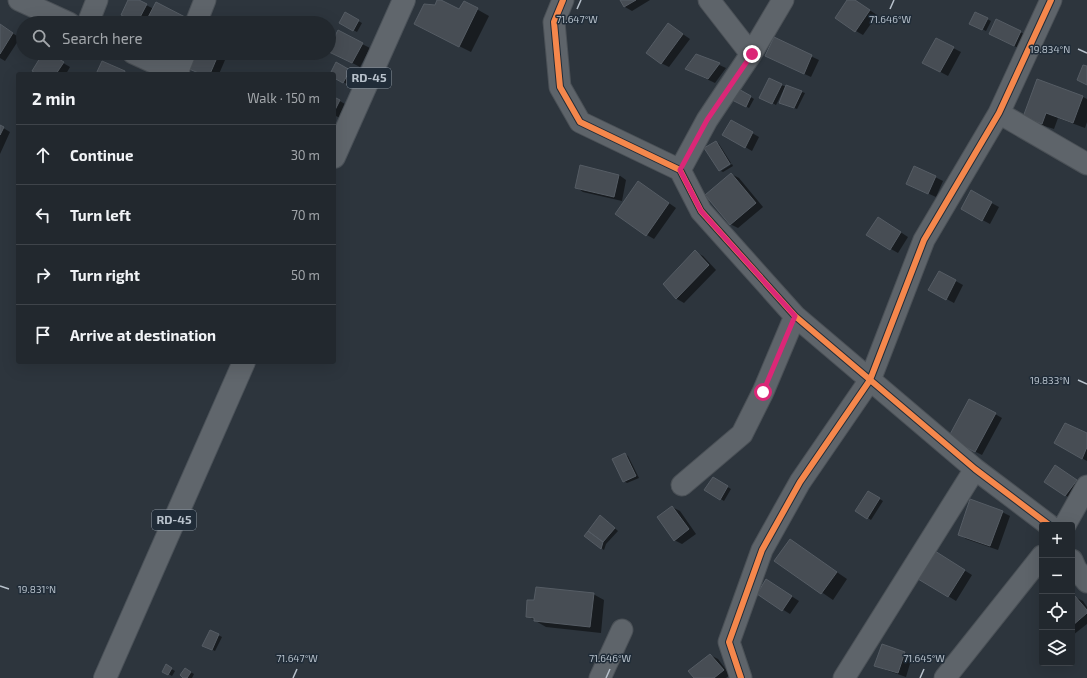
<!DOCTYPE html>
<meta charset="utf-8">
<style>
body{margin:0;font-family:"Exo 2",sans-serif;background:#2e343a;color:#f1f3f6}
.controls{position:absolute;right:12px;bottom:12px;display:grid;overflow:hidden;border-radius:4px;box-shadow:0 4px 16px #0002}
.controls button{width:36px;height:36px;display:grid;place-items:center;padding:0;border:0;border-bottom:1px solid #3f444a;background:#22282e;color:#f1f3f6;font:20px sans-serif}
.stop{position:absolute;width:12px;height:12px;margin:-9px;border:3px solid #db2777;border-radius:50%;background:#fff}
.stop.end{background:#db2777;border-color:#fff;box-shadow:0 1px 4px #0008}
.list{margin:0;padding:0;list-style:none}
h2{display:flex;justify-content:space-between;align-items:center;height:52px;margin:0;padding:0 16px;font-size:17px}
h2 small{font-size:13px;font-weight:400;color:#a2a6aa}
.list li{display:grid;grid-template-columns:26px 1fr auto;gap:12px;align-items:center;box-sizing:border-box;height:60px;padding:0 16px;border-top:1px solid #3f444a}
.list b{display:block;font-size:15px;white-space:nowrap}
.list em{font-size:13px;font-style:normal;color:#a2a6aa}
.icon{flex:none;width:22px;height:22px;fill:none;stroke:currentColor;stroke-width:2;stroke-linecap:round;stroke-linejoin:round}
.map{position:relative;flex:none;width:1087px;height:678px;overflow:hidden}
.search{position:absolute;background:#22282e;box-shadow:0 4px 16px #0002;left:16px;top:16px;width:320px;height:44px;display:flex;align-items:center;gap:10px;box-sizing:border-box;padding:0 14px;border-radius:22px;color:#a2a6aa;font-size:15px}
.panel{position:absolute;background:#22282e;box-shadow:0 4px 16px #0002;left:16px;top:72px;width:320px;height:292px;border-radius:4px}
.map>svg:first-child{display:block}
.shadow{fill:#0007}
.building{fill:#474d54;stroke:#555c64}
.lines{fill:none;stroke-linecap:round;stroke-linejoin:round}
.minor-casing{stroke:#4b5157;stroke-width:23}
.primary-casing{stroke:#4b5259;stroke-width:24}
.minor{stroke:#5e646a;stroke-width:21}
.primary{stroke:#60666c;stroke-width:22}
.cycleway-casing{stroke:#202c38;stroke-width:8}
.cycleway{stroke:#f5874c;stroke-width:6}
.route{stroke:#db2777;stroke-width:5}
.ticks{fill:none;stroke:#b8c2cc;stroke-width:1.5}
.labels{text-anchor:middle;stroke-width:3;stroke-linejoin:round;paint-order:stroke}
.shield{fill:#202c38;stroke:#8a95a0;stroke-width:1}
.shield-label{font-size:12px;font-weight:bold;fill:#b8c2cc}
.ticks-label{font-size:10px;text-anchor:middle;fill:#b8c2cc;stroke:#202c38;stroke-width:3;stroke-linejoin:round;paint-order:stroke}
</style>
<div class="map">
<svg width="1087" height="678" viewBox="0 0 1087 678">
<rect width="100%" height="100%" fill="#2d353d"/>
<path class="shadow" d="M129,0H136L154,9L195,23H138L129,19Z
M621,0H650L632,11L625,7Z
M848,0H854L877,15L863,35L856,31Z
M464,2L489,16L471,52L425,29L460,11Z
M975,13L991,21L986,31L974,25Z
M345,14L362,23L357,32L340,23Z
M668,24L690,39L669,67L661,63Z
M0,25L20,38L5,61L0,58Z
M1020,32L1028,36L1021,49L997,38Z
M774,39L819,60L811,77L766,56Z
M362,44L370,48L360,67L329,51Z
M953,48L961,52L948,76L931,67Z
M44,53H56L53,57L70,67L66,74H39Z
M156,53H184L178,64Z
M197,53H228L219,74H201Z
M697,55L726,68L715,83L694,73Z
M337,64L352,72L347,84L334,77V74H331Z
M781,85L805,93L797,109L784,104L785,89H784L776,105L761,97Z
M735,88L754,99L749,108L730,98Z
M1083,97L1087,99V122L1085,128L1058,118L1054,129L1035,123L1024,116Z
M334,98L347,105L340,118L334,115Z
M731,121L759,137L752,151L723,134Z
M0,126L10,132L0,154Z
M716,142L719,144L731,163L720,169Z
M732,164L733,166L723,172L721,171Z
M581,167L619,175L626,180L622,201L583,192L576,187Z
M731,174L739,178L763,207L738,228L730,224Z
M935,177L943,181L936,197L907,184Z
M646,187L676,208L654,239L647,235Z
M971,192L999,207L990,224L962,209Z
M885,222L908,237L898,253L891,249Z
M695,252L703,256L716,270L684,303L677,299L664,284Z
M939,272L963,285L954,303L930,290Z
M995,414L1002,418L982,455L956,442Z
M1087,434V461L1055,443Z
M625,454L628,456L639,478L627,483L624,481Z
M1063,471L1083,485L1073,500L1045,482Z
M713,478L731,489L724,501L706,490Z
M868,492L883,501L871,520L856,510Z
M672,507L680,511L696,534L682,544L674,540Z
M1002,512L1010,516L998,550L966,539L959,534Z
M603,518L618,531L606,544L604,550L585,536Z
M791,541L847,579L833,600L776,561Z
M943,557L972,575L956,601L919,578Z
M774,585L799,601L790,614L758,594Z
M593,594L604,600L601,633L546,627L527,616Z
M1075,597L1083,601L1087,607V624L1073,635H1072V600Z
M210,631L222,637L215,651L207,647Z
M905,653L912,657L906,677L883,669L876,665Z
M710,655L718,659L730,675L726,678H695Z
M166,666L175,671L172,676L163,671Z
M185,669L194,674L192,678H185Z"/>
<path class="building" d="M128,0H139L147,4L137,23L121,15Z
M437,0H441L459,9L464,1L478,8L459,47L414,24L424,4L435,5Z
M620,0H636L624,7Z
M847,0H855L870,10L855,32L835,18Z
M156,2L187,18L185,23H145Z
M345,12L359,20L353,31L339,23Z
M975,12L988,18L982,30L969,24Z
M996,19L1021,31L1014,46L989,34Z
M668,23L683,34L661,64L646,53Z
M0,24L13,33L0,54Z
M338,30L363,43L352,63L329,52V48Z
M774,37L812,55L804,74L765,56Z
M936,38L954,47L940,72L922,63Z
M43,53H48L64,62L56,74H37L32,71Z
M156,53H170L167,59Z
M196,53H219L210,74H201L189,69Z
M696,54L720,63L708,79L685,69Z
M102,61L125,71L124,74H96Z
M336,62L350,70L343,83L334,78V74H330Z
M1083,65L1087,66V85L1077,80Z
M769,78L782,84L772,104L759,98Z
M1037,79L1083,96L1073,123L1046,113L1042,124L1023,117Z
M786,85L802,91L794,108L779,103Z
M735,87L751,96L746,107L728,98Z
M334,97L340,100L334,112Z
M731,120L753,132L745,148L722,135Z
M0,125L4,127L0,135Z
M716,141L730,164L719,171L704,148Z
M580,165L619,175L614,197L575,188Z
M914,166L936,176L928,194L906,184Z
M731,173L756,203L730,225L705,195Z
M638,181L669,203L646,236L615,214Z
M971,190L992,202L982,221L961,209Z
M878,217L901,232L890,250L866,235Z
M695,250L709,265L676,299L663,284Z
M939,271L956,280L946,300L928,290Z
M969,399L996,413L975,452L948,438Z
M1065,423L1087,433V447L1082,459L1054,443Z
M625,453L636,476L623,482L612,459Z
M1055,465L1077,480L1065,496L1044,482Z
M713,477L728,486L720,500L704,490Z
M868,491L880,498L867,519L855,511Z
M970,499L1003,511L990,546L958,535Z
M672,506L689,529L674,541L657,517Z
M600,515L615,528L603,542L588,531Z
M588,531L603,542L601,549L584,536Z
M790,539L837,572L821,594L774,561Z
M935,551L965,570L948,597L918,579Z
M766,579L792,596L782,611L757,594Z
M536,587L594,593L590,627L534,621V618L526,617L527,600H534Z
M1075,596L1087,610V613L1072,626V599Z
M210,630L219,634L212,650L202,646Z
M882,644L905,652L898,673L874,666Z
M710,654L724,670L714,678H694L688,671Z
M166,664L172,668L168,675L162,672Z
M185,668L191,672L187,678H183L180,675Z"/>
<g class="lines">
<g class="minor-casing">
<path id="minor" d="M19,0L69,23
M563,0L554,22L560,87L580,122L680,170L701,211L795,316L975,469L1049,525
M709,0L751,54
M88,23L97,0
M196,23L205,0
M133,53L179,74
M177,73L185,53
M999,113L1087,164
M680,170L707,120L751,54L783,0
M682,485L742,434L763,392L795,316
M1065,525L1087,486
M1072,560L1076,569L1087,582
M600,678L622,630
M741,678L729,642L762,550L800,482L870,380L924,240L999,113L1051,0
M844,678L975,469
M945,678L1042,556"/>
</g>
<g class="primary-casing">
<path id="primary" d="M334,157L404,0
M105,678L244,362"/>
</g>
<use href="#minor" class="minor"/>
<use href="#primary" class="primary"/>
<g class="cycleway-casing">
<path id="cycleway" d="M563,0L554,22L560,87L580,122L680,170L701,211L795,316L975,469L1049,525
M741,678L729,642L762,550L800,482L870,380L924,240L999,113L1051,0"/>
</g>
<use href="#cycleway" class="cycleway"/>
</g>
<g class="lines">
<path class="route" d="M752,54L707,120L680,170L701,211L795,316L763,392"/>
</g>
<path class="ticks" d="M577,9L581,0M890,9L894,0M1078,49L1087,53M1078,380L1087,384M0,586L9,589M293,678L297,669M606,678L610,669M920,678L924,669"/>
<g class="labels">
<g class="shield">
<rect x="347" y="68" width="44" height="20" rx="3"/>
<rect x="152" y="510" width="44" height="20" rx="3"/>
</g>
<g class="shield-label">
<text x="369" y="82">RD-45</text>
<text x="174" y="524">RD-45</text>
</g>
</g>
<g class="ticks-label">
<text x="577" y="23">71.647°W</text>
<text x="890" y="23">71.646°W</text>
<text x="1050" y="53">19.834°N</text>
<text x="1050" y="384">19.833°N</text>
<text x="37" y="593">19.831°N</text>
<text x="297" y="662">71.647°W</text>
<text x="610" y="662">71.646°W</text>
<text x="924" y="662">71.645°W</text>
</g>
</svg>
<div class="controls">
<button>+</button>
<button>−</button>
<button><svg class="icon" aria-label="locate" viewBox="0 0 24 24"><circle cx="12" cy="12" r="6"/><path d="M12 2v4M12 18v4M2 12h4M18 12h4"/></svg></button>
<button><svg class="icon" aria-label="layers" viewBox="0 0 24 24"><path d="M12 4l9 5-9 5-9-5zM3 14l9 5 9-5"/></svg></button>
</div>
<div class="stop" style="left:763px;top:392px"></div>
<div class="stop end" style="left:752px;top:54px"></div>
<div class="search"><svg class="icon" aria-label="search" viewBox="0 0 24 24"><circle cx="10" cy="10" r="6"/><path d="M15 15l6 6"/></svg>Search here</div>
<section class="panel">
<h2>2 min<small>Walk · 150 m</small></h2>
<ul class="list">
<li><svg class="icon" aria-label="ahead" viewBox="0 0 24 24"><path d="M12 20V5M6 11l6-6 6 6"/></svg><div><b>Continue</b></div><em>30 m</em></li>
<li><svg class="icon" aria-label="left" viewBox="0 0 24 24"><path d="M17 20v-9H6M10 6l-5 5 5 5"/></svg><div><b>Turn left</b></div><em>70 m</em></li>
<li><svg class="icon" aria-label="right" viewBox="0 0 24 24"><path d="M7 20v-9h11M14 6l5 5-5 5"/></svg><div><b>Turn right</b></div><em>50 m</em></li>
<li><svg class="icon" aria-label="arrive" viewBox="0 0 24 24"><path d="M6 21V4h12l-3 4 3 4H6"/></svg><div><b>Arrive at destination</b></div></li>
</ul>
</section>
</div>
